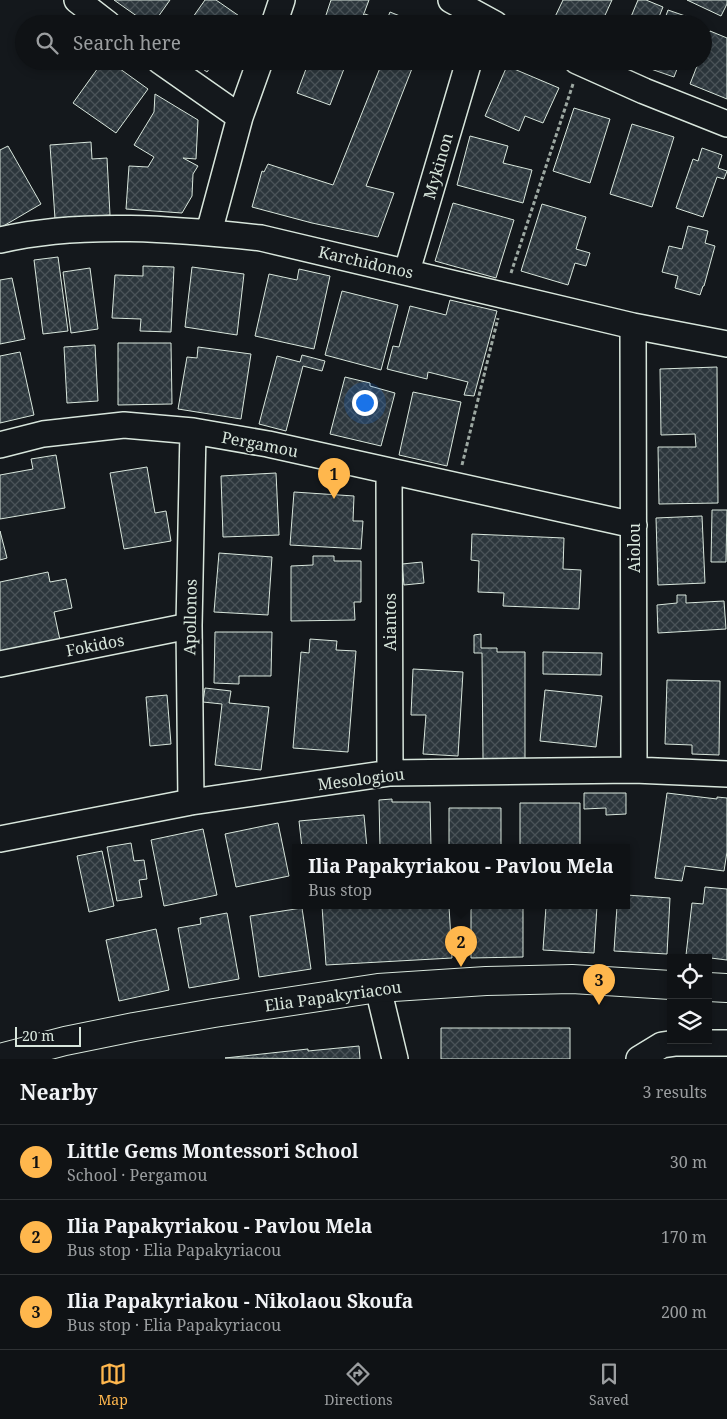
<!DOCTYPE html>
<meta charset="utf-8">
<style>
body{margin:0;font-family:"Noto Serif",serif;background:#1d2022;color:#f1f3f6}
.controls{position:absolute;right:15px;bottom:15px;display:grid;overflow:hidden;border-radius:0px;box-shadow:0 2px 8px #0003}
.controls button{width:45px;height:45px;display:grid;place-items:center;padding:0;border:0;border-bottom:1px solid #2f3234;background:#0f1215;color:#f1f3f6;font:25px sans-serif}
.scale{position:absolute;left:15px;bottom:12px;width:66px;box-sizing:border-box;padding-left:5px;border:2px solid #d8e6dc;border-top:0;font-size:14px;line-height:18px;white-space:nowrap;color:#d8e6dc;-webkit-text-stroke:4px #14181c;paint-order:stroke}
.you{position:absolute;left:364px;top:402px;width:18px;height:18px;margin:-12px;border:4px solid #fff;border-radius:50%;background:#1a73e8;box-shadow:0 0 0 8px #1a73e833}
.badge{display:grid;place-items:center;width:32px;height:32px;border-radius:50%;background:#ffb74d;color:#111;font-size:16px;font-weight:700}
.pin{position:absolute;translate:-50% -41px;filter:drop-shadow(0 1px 2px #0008)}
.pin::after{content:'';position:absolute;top:26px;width:18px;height:15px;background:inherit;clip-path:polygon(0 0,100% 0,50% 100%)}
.popup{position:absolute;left:292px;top:844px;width:338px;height:65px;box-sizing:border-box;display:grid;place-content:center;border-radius:0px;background:#0f1215;filter:drop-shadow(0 1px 4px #0005);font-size:16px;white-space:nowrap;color:#9b9ea0}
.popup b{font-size:19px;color:#f1f3f6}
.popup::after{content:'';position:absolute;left:50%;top:100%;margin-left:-10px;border:10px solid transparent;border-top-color:#0f1215}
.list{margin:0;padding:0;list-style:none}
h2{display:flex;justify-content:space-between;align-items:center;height:65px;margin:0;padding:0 20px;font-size:21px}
h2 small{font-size:16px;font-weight:400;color:#9b9ea0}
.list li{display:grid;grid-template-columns:32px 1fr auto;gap:15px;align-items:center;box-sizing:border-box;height:75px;padding:0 20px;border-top:1px solid #2f3234}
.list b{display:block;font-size:19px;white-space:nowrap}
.list p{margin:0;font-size:16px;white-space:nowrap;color:#9b9ea0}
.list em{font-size:16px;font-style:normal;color:#9b9ea0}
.icon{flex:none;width:28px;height:28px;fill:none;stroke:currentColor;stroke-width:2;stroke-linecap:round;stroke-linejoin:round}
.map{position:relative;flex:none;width:727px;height:1059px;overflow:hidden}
.search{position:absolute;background:#0f1215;box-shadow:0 2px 8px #0003;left:15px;right:15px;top:15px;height:55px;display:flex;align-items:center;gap:12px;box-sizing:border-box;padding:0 18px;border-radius:28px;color:#9b9ea0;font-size:19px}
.sheet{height:290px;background:#0f1215}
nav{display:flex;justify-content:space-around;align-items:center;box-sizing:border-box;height:70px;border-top:1px solid #2f3234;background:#0f1215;font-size:14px;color:#9b9ea0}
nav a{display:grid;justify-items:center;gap:2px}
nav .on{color:#ffb74d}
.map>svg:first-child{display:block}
.building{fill:url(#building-cross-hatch);stroke:#d8e6dc}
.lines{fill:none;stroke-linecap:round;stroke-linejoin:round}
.minor-casing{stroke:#d8e6dc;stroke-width:28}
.major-casing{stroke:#d8e6dc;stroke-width:30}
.path{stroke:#9da8a2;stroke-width:3;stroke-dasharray:4 2.5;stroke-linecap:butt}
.minor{stroke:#14181c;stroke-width:25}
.major{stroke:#14181c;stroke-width:28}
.labels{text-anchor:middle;stroke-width:4;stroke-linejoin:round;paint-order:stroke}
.street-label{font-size:16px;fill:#d8e6dc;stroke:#14181c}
</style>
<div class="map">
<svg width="727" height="1059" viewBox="0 0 727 1059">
<defs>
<pattern id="building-cross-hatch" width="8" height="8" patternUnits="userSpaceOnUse" patternTransform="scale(1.25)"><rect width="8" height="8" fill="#2c363c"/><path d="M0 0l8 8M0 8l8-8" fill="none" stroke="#4a5358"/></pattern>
</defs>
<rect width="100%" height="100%" fill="#14181c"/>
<path class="building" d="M114,0H170L153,24H148Z
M205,0H216L245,20L242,24H188Z
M331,0H369L360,24H323Z
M563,0H612L601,24H558L553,21Z
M638,0H646L663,7L656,24H628Z
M687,0H727V4L721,16Z
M668,10L694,19L693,24H663Z
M390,12L420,24H361L365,14L386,22Z
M710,31L727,38V99L690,84L699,61H703V50Z
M103,61H109L148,89L116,133L73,103Z
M192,61H215L207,72Z
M309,61H347L330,105L297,93Z
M378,61H415L366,186L394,193L378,237L312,223L252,207L262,171L264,172L268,164L333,185L382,63Z
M650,61H680L674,77L648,68Z
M507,66L559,88L543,123L525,116L519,131L485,116Z
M155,94L198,120L196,159L183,158L198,166L193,174L192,196L182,213L126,209L129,166L148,167L154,157L134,145L154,112Z
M574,108L610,119L590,183L553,171Z
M632,124L674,137L652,207L610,194Z
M470,136L508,146L503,163L532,170L523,203L457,185Z
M91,142L92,159L107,158L110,215L55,219L50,145Z
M8,146L41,204L0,228V150Z
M702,148L722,155L718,168L727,171L724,179L717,177L703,217L676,208L693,159L698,161Z
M453,203L514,220L496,278L435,261Z
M542,204L586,217L576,249L590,253L586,266L575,263L568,285L521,271Z
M688,226L708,231L705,243L715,246L704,286H703L700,295L675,288L678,276L662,272L669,246L682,249Z
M58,257L68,331L43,334L34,260Z
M143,266L174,267L171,332L140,331L141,319L112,318L115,275L143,276Z
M192,267L244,274L237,335L185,327Z
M90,268L98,329L71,333L63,272Z
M299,269L330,276L314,349L255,336L269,274L297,280Z
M12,278L25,339L0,344V280Z
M342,291L398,305L381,370L325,355Z
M450,300L497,311L474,396L464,395L468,382L428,372L427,379L387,369L393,346L399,347L410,306L446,315Z
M118,343H171L172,404L118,405Z
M95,345L98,401L67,403L64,347Z
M198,347L251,354L241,419L178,409L187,357L197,358Z
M20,352L34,415L0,423V356Z
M302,355L325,361L322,371L303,366L286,431L259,424L277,356L300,362Z
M717,367L718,503L659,504L658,447H696L695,434L661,435L660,369Z
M345,377L370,383V386L395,393L381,446L330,434Z
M413,392L461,402L447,466L399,455Z
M56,455L65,508L0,519V475L33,469L31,459Z
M147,467L155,513L166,511L171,541L124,549L110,473Z
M276,473L279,535L223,537L221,476Z
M294,492L354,496L353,521H363L361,549L290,545Z
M712,510H727L726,562H711Z
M702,516L705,583L658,585L656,518Z
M0,531L7,558L0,560Z
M472,534L564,538L563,569L581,570L579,609L503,606L504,593L478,592L479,561L471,560Z
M219,553L272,557L268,615L214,612Z
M313,556H334V561H361V602H354L355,620L291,621V566L313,565Z
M422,562L424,583L404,585L402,564Z
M48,572L50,582L66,579L72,608L54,612L60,640L0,654V582Z
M677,595H686V603L724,601L726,629L658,633L657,605L677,603Z
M215,632H272L271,676H239V684L214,683Z
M481,634V648H497V652H525V759H483L482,653H474V635Z
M310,639L337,641L336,650L356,651L348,752L293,748L301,652L309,653Z
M543,652L602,653L601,675L543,674Z
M413,669L463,672L458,756L423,754L426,715H411Z
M667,680L720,681L719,755L692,754V745L665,744Z
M205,688L231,691L229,703L269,707L261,770L215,765L222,704L203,702Z
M545,690L602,696L596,747L540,741Z
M167,695L171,744L150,746L146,697Z
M584,793H626V814L606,815V808L584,809Z
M667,793L717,799V797L727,798V852L724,871L685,866L682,881L655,878Z
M392,799V802H430L431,848H380L379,800Z
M520,803H580V848H520Z
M449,808H501V848H449Z
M364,815L367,848H302L299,821Z
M278,823L289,876L236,887L225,834Z
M203,829L217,895L164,906L151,840Z
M131,843L134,861L144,860L147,879L139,880L142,897L117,901L107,847Z
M102,851L114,906L89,912L77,856Z
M705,887L727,889V960L686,955L692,903L703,904Z
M626,895L670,898L667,954L614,951L617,906H626Z
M322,906H449L452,958L326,965Z
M471,906H523V957L471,958Z
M546,906H597L594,953L543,950Z
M302,908L311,969L259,977L250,916Z
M227,913L239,979L189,988L178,928L201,924L200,918Z
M156,929L169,990L119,1001L106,940Z
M441,1028H570V1059H441Z
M359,1046L360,1059L225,1058L308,1049V1051Z"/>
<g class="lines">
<g class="minor-casing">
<path id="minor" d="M77,0L108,24
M451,0L495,24
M274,24L282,0
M160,61L240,117
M577,61L644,91L727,124
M209,232L240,117L260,61
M0,240C81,221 179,229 261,238L633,326L727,344
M407,271L469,61
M633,326L634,770
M0,445L43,434L124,425L193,431L268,444L634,525
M389,472L390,773
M0,664L189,626
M191,802L189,626L193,431
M0,839L191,802L390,773L634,770L727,774
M378,988L395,1059
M639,1059L662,1045L676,1043H727"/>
</g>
<g class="major-casing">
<path id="major" d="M708,987L727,988
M0,1058L65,1041L134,1027L214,1013L378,988L486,981L572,979L671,985"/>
</g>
<path class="path" d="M511,273L573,84
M462,465L498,318"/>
<use href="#minor" class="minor"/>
<use href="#major" class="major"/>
</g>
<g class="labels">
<g class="street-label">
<text transform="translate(438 166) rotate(-74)" y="6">Mykinon</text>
<text transform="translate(366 262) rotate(13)" y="6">Karchidonos</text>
<text transform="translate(260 444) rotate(11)" y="6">Pergamou</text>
<text transform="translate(634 548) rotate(-90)" y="6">Aiolou</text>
<text transform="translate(190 617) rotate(-89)" y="6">Apollonos</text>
<text transform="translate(390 622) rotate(-90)" y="6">Aiantos</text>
<text transform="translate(95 645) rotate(-11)" y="6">Fokidos</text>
<text transform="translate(361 779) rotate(-7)" y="6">Mesologiou</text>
<text transform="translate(333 996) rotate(-8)" y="6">Elia Papakyriacou</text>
</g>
</g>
</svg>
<div class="controls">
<button><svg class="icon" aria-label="locate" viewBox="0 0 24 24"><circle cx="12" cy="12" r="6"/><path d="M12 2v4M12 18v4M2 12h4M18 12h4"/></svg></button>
<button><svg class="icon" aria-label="layers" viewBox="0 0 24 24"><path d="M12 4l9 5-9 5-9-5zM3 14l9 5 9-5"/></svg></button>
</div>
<div class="scale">20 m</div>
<div class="you"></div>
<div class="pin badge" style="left:334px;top:499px">1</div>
<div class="pin badge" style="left:461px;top:967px">2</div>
<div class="popup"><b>Ilia Papakyriakou - Pavlou Mela</b>Bus stop</div>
<div class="pin badge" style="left:599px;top:1005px">3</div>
<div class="search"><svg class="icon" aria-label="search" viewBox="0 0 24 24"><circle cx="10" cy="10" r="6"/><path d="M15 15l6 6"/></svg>Search here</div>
</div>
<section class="sheet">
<h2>Nearby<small>3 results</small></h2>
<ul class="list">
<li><span class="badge">1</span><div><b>Little Gems Montessori School</b><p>School · Pergamou</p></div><em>30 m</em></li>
<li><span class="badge">2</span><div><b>Ilia Papakyriakou - Pavlou Mela</b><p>Bus stop · Elia Papakyriacou</p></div><em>170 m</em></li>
<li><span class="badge">3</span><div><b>Ilia Papakyriakou - Nikolaou Skoufa</b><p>Bus stop · Elia Papakyriacou</p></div><em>200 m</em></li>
</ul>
</section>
<nav>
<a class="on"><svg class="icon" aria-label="map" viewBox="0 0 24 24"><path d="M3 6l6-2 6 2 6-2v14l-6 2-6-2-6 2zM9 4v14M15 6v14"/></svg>Map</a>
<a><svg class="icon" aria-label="directions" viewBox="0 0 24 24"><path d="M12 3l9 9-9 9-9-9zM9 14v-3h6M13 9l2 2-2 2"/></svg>Directions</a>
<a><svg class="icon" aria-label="saved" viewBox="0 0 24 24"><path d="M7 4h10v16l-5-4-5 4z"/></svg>Saved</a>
</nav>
